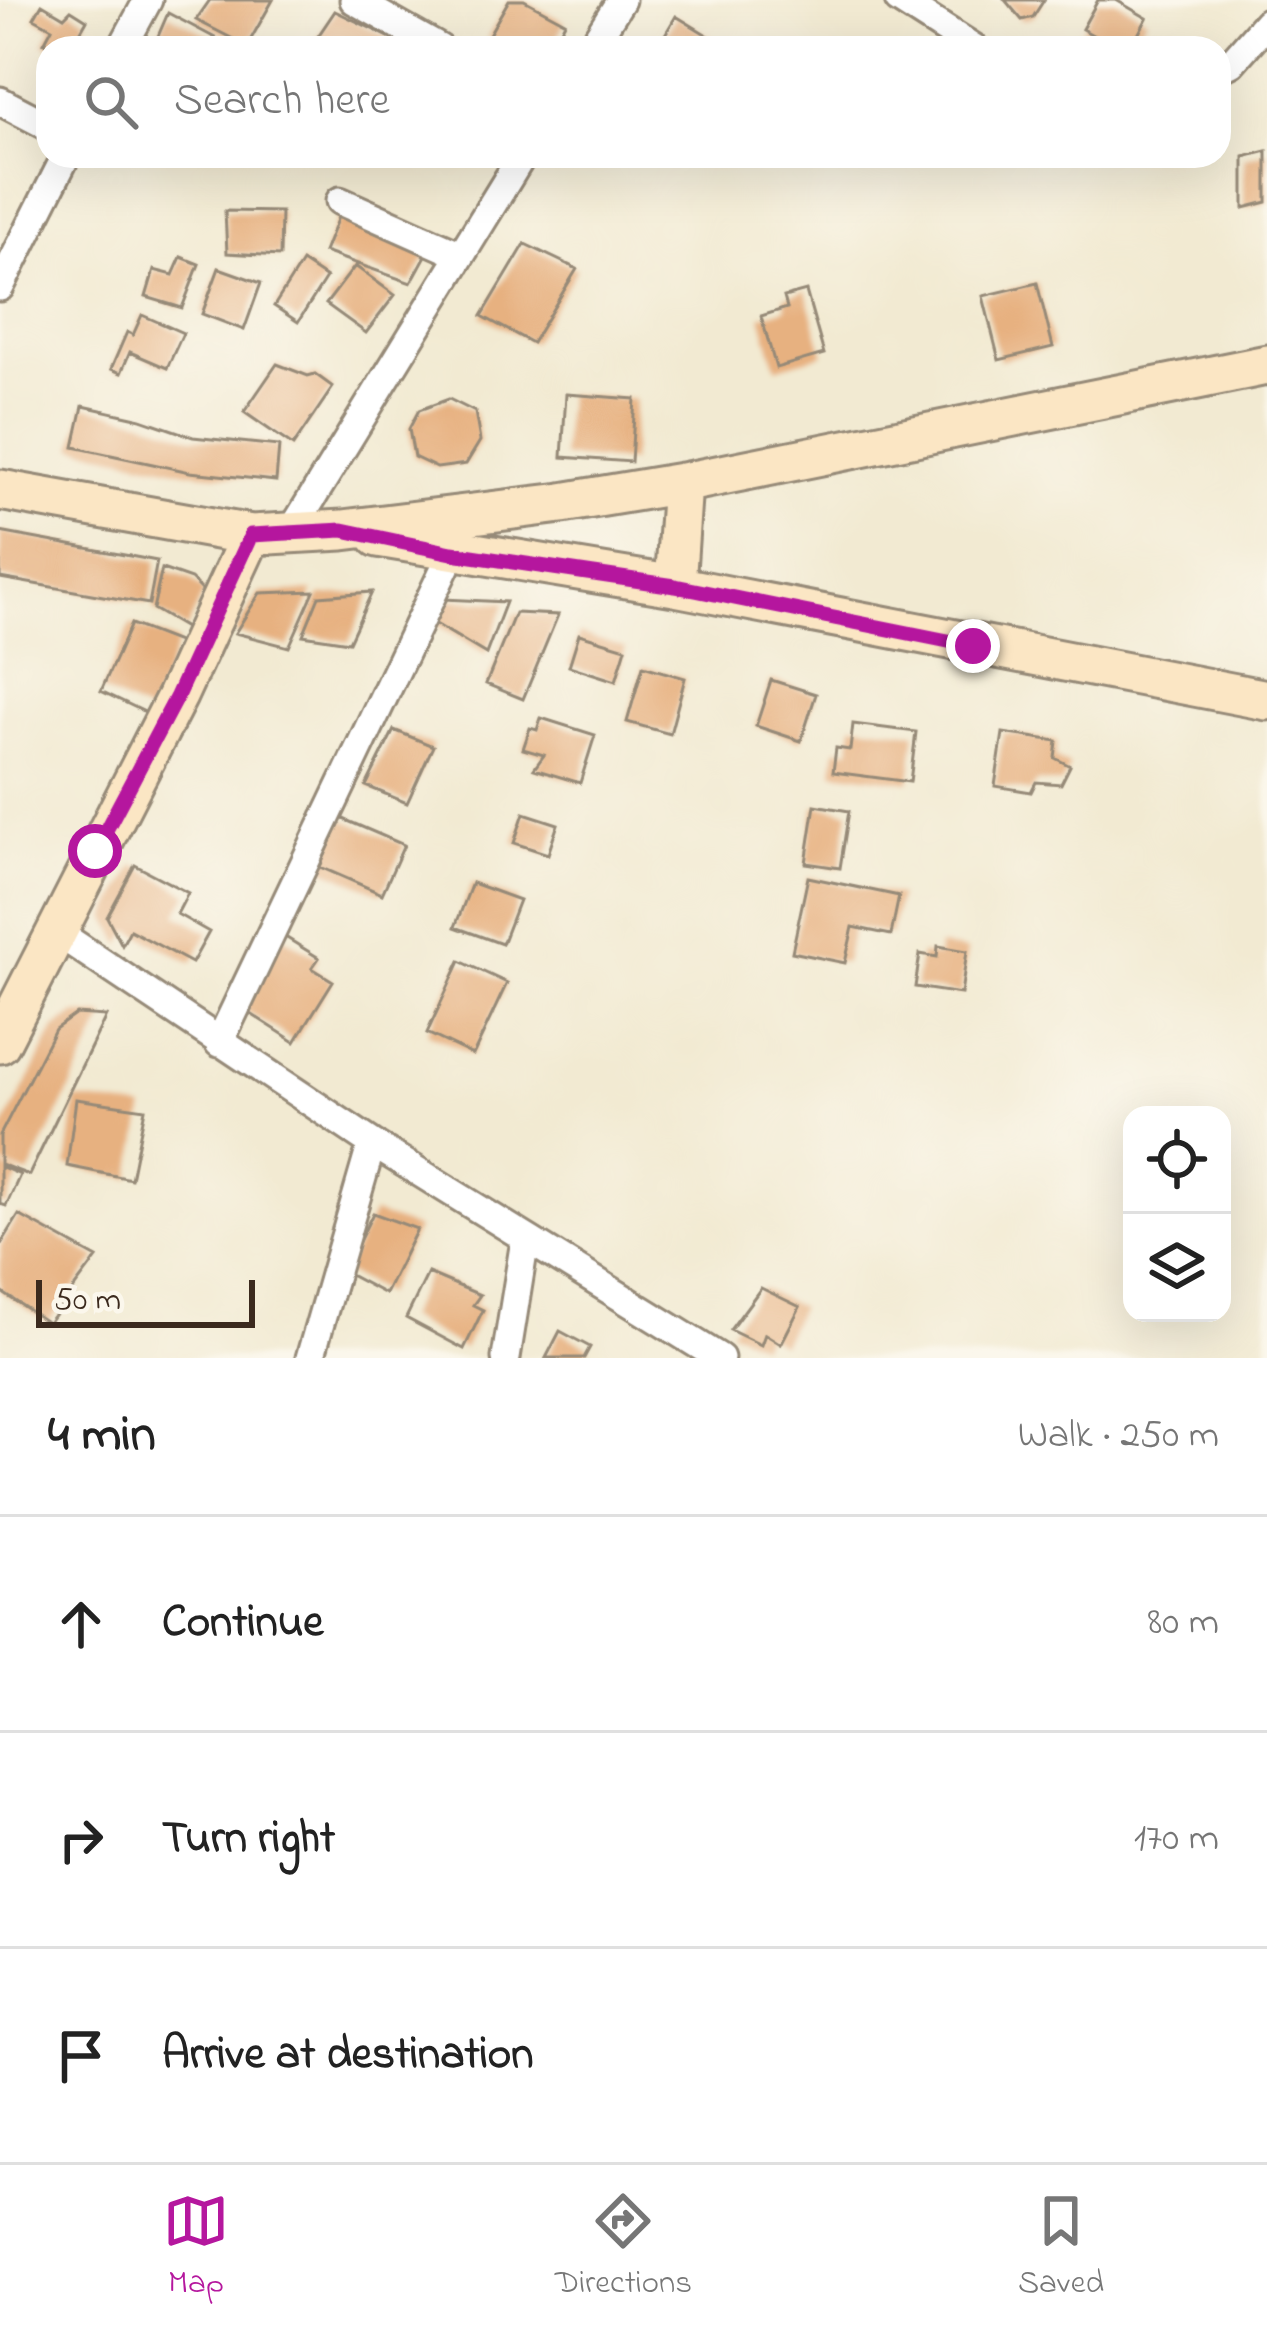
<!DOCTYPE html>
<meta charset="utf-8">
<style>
body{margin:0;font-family:"Indie Flower",sans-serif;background:#f6f6f6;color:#222}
.controls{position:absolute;right:36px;bottom:36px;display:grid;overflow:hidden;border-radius:24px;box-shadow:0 12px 48px #0002}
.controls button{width:108px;height:108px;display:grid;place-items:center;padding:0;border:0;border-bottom:3px solid #e0e0e0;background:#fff;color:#222;font:60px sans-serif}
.scale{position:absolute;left:36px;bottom:30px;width:219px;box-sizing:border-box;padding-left:12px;border:6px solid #3b2a1e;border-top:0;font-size:33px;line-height:42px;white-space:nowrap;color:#3b2a1e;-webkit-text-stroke:9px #fbf7ec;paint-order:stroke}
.stop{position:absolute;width:36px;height:36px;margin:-27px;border:9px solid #b5179e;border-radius:50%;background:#fff}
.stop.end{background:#b5179e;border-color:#fff;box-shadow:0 3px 12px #0008}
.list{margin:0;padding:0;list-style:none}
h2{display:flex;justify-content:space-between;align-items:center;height:156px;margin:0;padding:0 48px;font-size:51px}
h2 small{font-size:39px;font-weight:400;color:#767676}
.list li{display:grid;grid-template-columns:78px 1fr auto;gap:36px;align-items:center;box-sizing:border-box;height:216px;padding:0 48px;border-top:3px solid #e0e0e0}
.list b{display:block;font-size:45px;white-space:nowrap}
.list em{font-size:39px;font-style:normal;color:#767676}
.icon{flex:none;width:66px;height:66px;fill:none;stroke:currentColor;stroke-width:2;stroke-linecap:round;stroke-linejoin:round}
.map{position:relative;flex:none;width:1267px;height:1358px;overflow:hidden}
.search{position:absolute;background:#fff;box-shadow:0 12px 48px #0002;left:36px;right:36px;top:36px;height:132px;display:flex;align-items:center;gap:30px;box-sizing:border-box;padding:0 42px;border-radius:36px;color:#767676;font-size:45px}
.sheet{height:804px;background:#fff}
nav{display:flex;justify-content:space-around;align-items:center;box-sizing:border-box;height:168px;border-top:3px solid #e0e0e0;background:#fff;font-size:33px;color:#767676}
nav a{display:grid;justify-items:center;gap:6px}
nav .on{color:#b5179e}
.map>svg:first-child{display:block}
.building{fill:#e7b180}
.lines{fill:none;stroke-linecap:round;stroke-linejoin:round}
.street-casing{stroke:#968a78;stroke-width:33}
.secondary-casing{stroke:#968a78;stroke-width:45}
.street{stroke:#fff;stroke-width:27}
.secondary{stroke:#fbe6c4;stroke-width:39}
.route{stroke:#b5179e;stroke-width:15}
</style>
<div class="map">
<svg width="1267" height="1358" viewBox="0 0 1267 1358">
<rect width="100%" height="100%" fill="#fbf7ec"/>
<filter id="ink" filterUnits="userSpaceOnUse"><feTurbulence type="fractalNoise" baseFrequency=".00833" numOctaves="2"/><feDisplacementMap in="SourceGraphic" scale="24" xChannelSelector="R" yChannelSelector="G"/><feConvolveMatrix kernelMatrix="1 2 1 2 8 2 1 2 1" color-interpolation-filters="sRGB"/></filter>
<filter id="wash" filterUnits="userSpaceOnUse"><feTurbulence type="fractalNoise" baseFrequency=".004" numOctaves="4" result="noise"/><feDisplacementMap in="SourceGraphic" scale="48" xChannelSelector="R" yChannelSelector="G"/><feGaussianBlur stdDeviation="2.7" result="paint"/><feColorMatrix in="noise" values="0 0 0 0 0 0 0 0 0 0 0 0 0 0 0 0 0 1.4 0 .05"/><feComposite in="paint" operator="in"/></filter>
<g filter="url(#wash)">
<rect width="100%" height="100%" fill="#f2ead2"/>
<g id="blocks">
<path class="building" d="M210,0H273L247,46L196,20Z
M509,0H524L565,22L551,48H505L487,38Z
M1005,0H1044L1033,17L1022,20Z
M1098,0H1116L1147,18L1131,48H1116L1082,29Z
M42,4L64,17L71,10L87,20L71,48H53L44,43L52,28L34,18Z
M335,11L399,42L395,48H310Z
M168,13L219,40L214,48H153Z
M676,16L722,44L720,48H657Z
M1267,151V202L1244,208V157Z
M225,211L281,212L280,256L227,253Z
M340,212L429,250L411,283L324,252Z
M525,244L577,269L532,343L482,316Z
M181,257L199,264L182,308L146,297L154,270L173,275Z
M302,262L326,278L298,322L274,306Z
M355,266L395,295L366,333L326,304Z
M219,268L261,283L244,330L202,314Z
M1037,283L1053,347L999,360L983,296Z
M806,291L824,354L776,368L761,316L787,308L784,297Z
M142,315L183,333L167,368L130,352L121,373L111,369L127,332L133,335Z
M277,364L308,376L315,374L333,387L293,446L244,412Z
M566,394L635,399L631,462L562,457Z
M449,399L475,412L480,441L466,464L437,468L414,457L409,429L419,410Z
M83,406L141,419L193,437L279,446L276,481L190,472L74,447Z
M0,532L157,561L149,604L0,578Z
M162,569L191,579L204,592L187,629L153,609Z
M314,591L289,647L235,633L260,593Z
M372,592L349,642L303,635L319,596Z
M443,599L506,602L486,654L434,623Z
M515,613L558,615L523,699L486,684Z
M131,624L178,642L149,714L101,691Z
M579,634L626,648L616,681L569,666Z
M643,666L685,678L670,734L627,722Z
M771,680L816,694L801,741L756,726Z
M541,718L595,735L580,783L534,769L544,755L523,749L530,728L537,730Z
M853,724L916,732L910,782L833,772L836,748L850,750Z
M394,730L433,746L407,803L366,786Z
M1003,733L1057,741L1055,758L1070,766L1061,784L1036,782L1031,792L995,786Z
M815,805L849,811L840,868L806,863Z
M524,813L558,824L548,854L514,843Z
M341,818L404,845L382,894L320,867Z
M135,865L188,893L177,914L209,932L192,963L130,930L122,945L107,917Z
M808,877L899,896L891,935L853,927L845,963L792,952Z
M472,883L519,900L502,944L455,927Z
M282,935L319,958L312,968L333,981L295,1042L237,1005Z
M938,946L967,951L961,994L915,987L920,954L937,957Z
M460,961L507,983L473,1055L427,1033Z
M76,1014L106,1016L29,1175L0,1164V1135L55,1029Z
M76,1099L145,1109L131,1179L67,1166Z
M0,1166L20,1175L6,1206L0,1204Z
M373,1213L417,1229L385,1294L344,1272Z
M19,1215L97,1258L48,1323L0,1291V1246Z
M428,1273L480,1295L473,1305L483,1310L464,1349L406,1318Z
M761,1288L800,1307L781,1344L765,1334L761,1345L730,1330Z
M560,1331L590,1347L584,1358H546Z"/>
</g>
</g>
<g filter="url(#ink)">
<use href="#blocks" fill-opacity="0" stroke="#968a78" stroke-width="3"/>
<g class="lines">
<g class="street-casing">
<path id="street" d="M354,0L439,48
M899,0L974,48
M122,48L148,0
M591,48L621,0
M1219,69L1231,63L1267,22
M0,101L48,126
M340,201L459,254
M0,287L66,156
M290,534L522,156
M55,931L372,1143L720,1358
M219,1043L452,553
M310,1358L372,1143
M506,1358L525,1240"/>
</g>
<g class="secondary-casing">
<path id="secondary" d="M0,490L251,535L343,530L562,503L682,483L1267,365
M378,537L675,586L1267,700
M675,586L682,483
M0,1043L177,696L251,535"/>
</g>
<use href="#street" class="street"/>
<use href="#secondary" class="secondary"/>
</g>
</g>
<g class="lines" filter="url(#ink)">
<path class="route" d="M95,851L177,696L251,535L343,530L452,553L675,586L973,646"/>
</g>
</svg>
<div class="controls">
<button><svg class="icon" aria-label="locate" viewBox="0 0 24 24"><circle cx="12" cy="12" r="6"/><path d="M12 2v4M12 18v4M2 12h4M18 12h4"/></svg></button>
<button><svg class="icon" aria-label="layers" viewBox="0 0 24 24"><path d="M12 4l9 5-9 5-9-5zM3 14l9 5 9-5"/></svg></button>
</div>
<div class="scale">50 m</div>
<div class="stop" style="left:95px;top:851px"></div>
<div class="stop end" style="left:973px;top:646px"></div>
<div class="search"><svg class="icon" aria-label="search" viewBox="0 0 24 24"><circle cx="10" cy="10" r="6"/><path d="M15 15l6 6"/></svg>Search here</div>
</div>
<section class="sheet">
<h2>4 min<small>Walk · 250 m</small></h2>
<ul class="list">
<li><svg class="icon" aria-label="ahead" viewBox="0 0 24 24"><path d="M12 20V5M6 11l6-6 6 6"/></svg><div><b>Continue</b></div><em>80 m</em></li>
<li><svg class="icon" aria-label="right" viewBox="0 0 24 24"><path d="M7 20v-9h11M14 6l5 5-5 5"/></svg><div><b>Turn right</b></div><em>170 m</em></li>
<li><svg class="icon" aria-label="arrive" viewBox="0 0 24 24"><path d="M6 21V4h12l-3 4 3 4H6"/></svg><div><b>Arrive at destination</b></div></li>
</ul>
</section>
<nav>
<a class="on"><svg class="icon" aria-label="map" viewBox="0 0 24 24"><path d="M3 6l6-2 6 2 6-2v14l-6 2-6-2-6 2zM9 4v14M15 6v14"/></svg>Map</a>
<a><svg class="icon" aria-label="directions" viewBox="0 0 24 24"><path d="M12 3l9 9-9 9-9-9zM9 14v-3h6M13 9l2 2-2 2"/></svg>Directions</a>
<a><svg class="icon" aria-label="saved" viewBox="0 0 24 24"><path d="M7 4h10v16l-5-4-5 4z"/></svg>Saved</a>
</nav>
